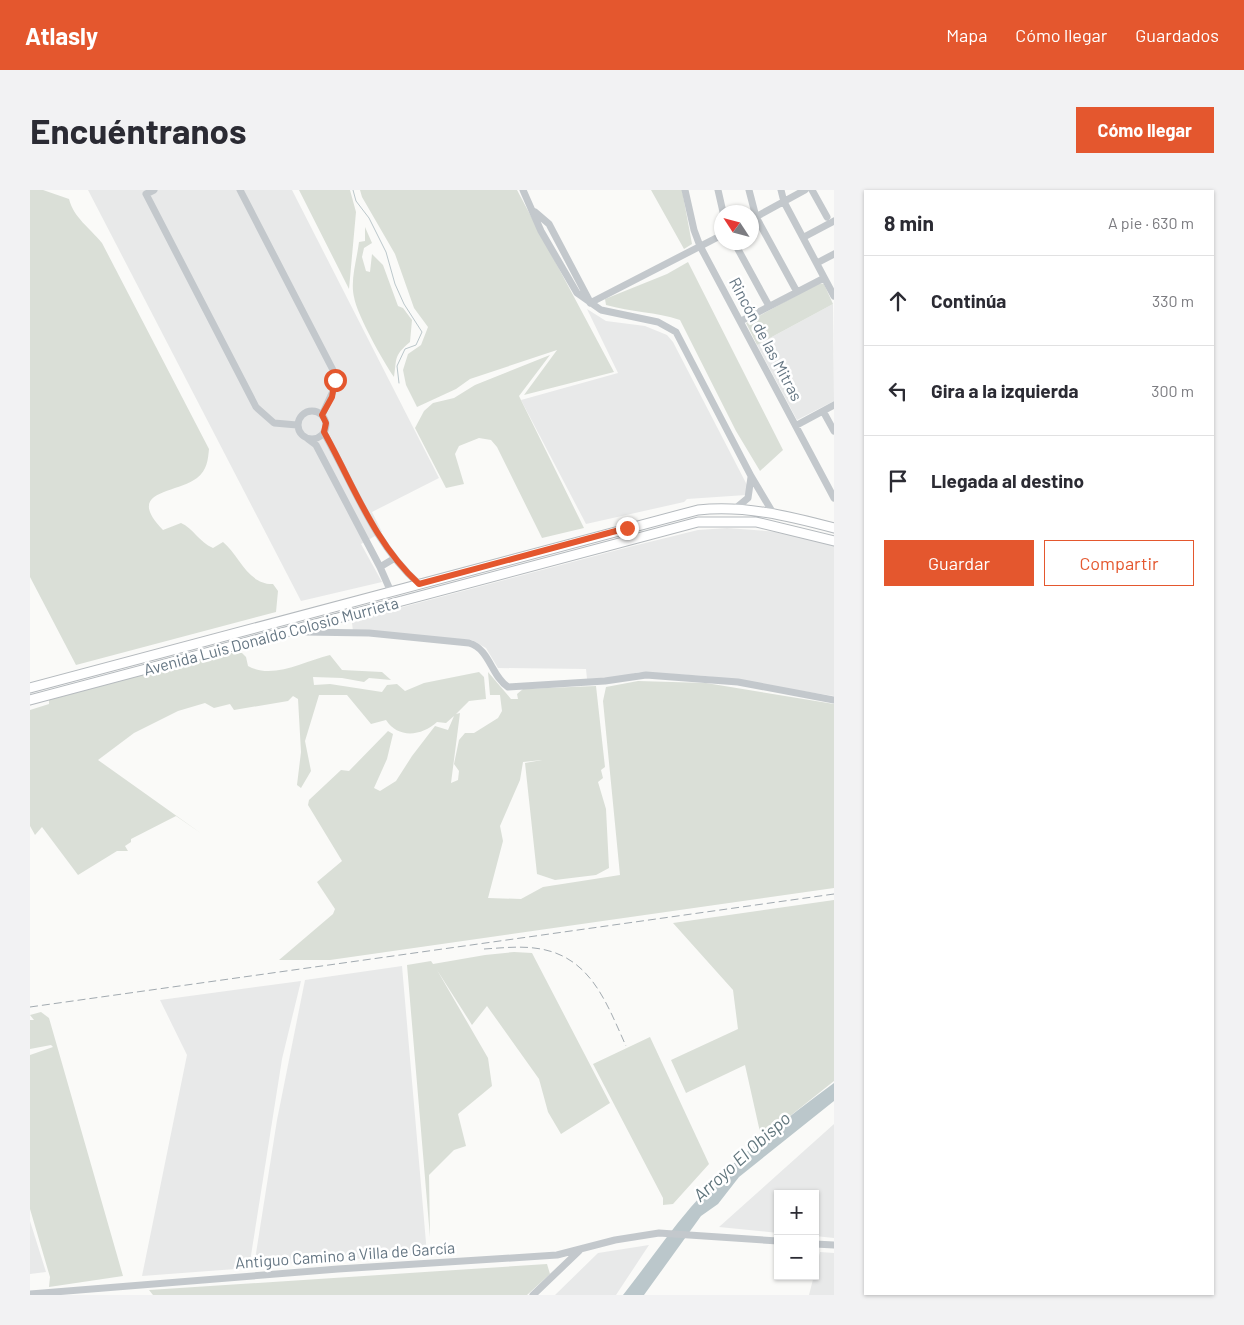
<!DOCTYPE html>
<html lang="es">
<meta charset="utf-8">
<style>
body{margin:0;font-family:Barlow,sans-serif;background:#f2f2f3;color:#2b2b33}
.controls{position:absolute;right:15px;bottom:15px;display:grid;overflow:hidden;border-radius:0px;box-shadow:0 1px 4px #0004}
.controls button{width:45px;height:45px;display:grid;place-items:center;padding:0;border:0;border-bottom:1px solid #e1e1e2;background:#fff;color:#2b2b33;font:25px sans-serif}
.compass{position:absolute;left:684px;top:15px;width:45px;height:45px;border-radius:50%;background:#fff;box-shadow:0 1px 4px #0004;rotate:306deg}
.stop{position:absolute;width:15px;height:15px;margin:-11px;border:4px solid #e4572e;border-radius:50%;background:#fff}
.stop.end{background:#e4572e;border-color:#fff;box-shadow:0 1px 5px #0008}
.list{margin:0;padding:0;list-style:none}
h2{display:flex;justify-content:space-between;align-items:center;height:65px;margin:0;padding:0 20px;font-size:21px}
h2 small{font-size:16px;font-weight:400;color:#7c7c81}
.list li{display:grid;grid-template-columns:32px 1fr auto;gap:15px;align-items:center;box-sizing:border-box;height:90px;padding:0 20px;border-top:1px solid #e1e1e2}
.list b{display:block;font-size:19px;white-space:nowrap}
.list em{font-size:16px;font-style:normal;color:#7c7c81}
.actions{display:flex;gap:10px;padding:15px 20px}
.actions a{flex:1;padding:11px 0;border:1px solid #e4572e;border-radius:0px;text-align:center;font-size:18px;color:#e4572e}
.actions .main{background:#e4572e;color:#fff}
.icon{flex:none;width:28px;height:28px;fill:none;stroke:currentColor;stroke-width:2;stroke-linecap:round;stroke-linejoin:round}
.map{position:relative;flex:none;width:804px;height:1105px;overflow:hidden;border-radius:0px}
header{display:flex;align-items:center;gap:30px;box-sizing:border-box;height:70px;padding:0 25px;background:#e4572e;color:#fff}
header strong{font-size:24px}
nav{display:flex;gap:28px;margin-inline-start:auto;font-size:18px}
.intro{display:flex;align-items:center;justify-content:space-between;box-sizing:border-box;height:120px;padding:0 30px}
h1{margin:0;font-size:35px}
.button{padding:12px 22px;border-radius:0px;background:#e4572e;color:#fff;font-size:18px;font-weight:700}
main{display:flex;gap:30px;padding:0 30px}
aside{flex:1;background:#fff;border-radius:0px;box-shadow:0 1px 4px #0004}
.map>svg:first-child{display:block}
.built{fill:#e8e9e9}
.green{fill:#dadfd7}
.water{fill:#bbc7cb}
.lines{fill:none;stroke-linecap:round;stroke-linejoin:round}
.stream{stroke:#bbc7cb;stroke-width:1}
.major-casing{stroke:#b5babe;stroke-width:11}
.minor{stroke:#c3c8cc;stroke-width:7}
.major{stroke:#fff;stroke-width:9}
.rail{stroke:#a2aab0;stroke-width:1;stroke-dasharray:8 4;stroke-linecap:butt}
.route{stroke:#e4572e;stroke-width:6}
.labels{text-anchor:middle;stroke-width:5;stroke-linejoin:round;paint-order:stroke}
.street-label{font-size:16px;fill:#657683;stroke:#fff}
.water-label{font-size:18px;font-style:italic;fill:#60757c;stroke:#fff}
</style>
<header>
<strong>Atlasly</strong>
<nav><a>Mapa</a><a>Cómo llegar</a><a>Guardados</a></nav>
</header>
<div class="intro"><h1>Encuéntranos</h1><a class="button">Cómo llegar</a></div>
<main>
<div class="map">
<svg width="804" height="1105" viewBox="0 0 804 1105">
<rect width="100%" height="100%" fill="#fafaf8"/>
<path class="built" d="M58,0H262L409,288L342,322L352,342L331,354L352,392L271,411Z
M803,114L804,211L767,230L727,155Z
M557,119L576,131L615,136L637,145L643,152L717,295L716,305L657,309L654,312L556,334L491,210L588,183Z
M697,338L750,342L804,356V506L676,486L609,482L591,487L557,489L556,479L468,478L456,458L442,450L323,441L322,433L339,426L595,358L668,340Z
M372,776L397,1064L224,1076L247,930L275,790Z
M271,791L252,869L219,1078L112,1086L157,865L130,810Z
M804,934V1048L785,1046V1004H748V1043L689,1037Z
M0,1031L16,1082L0,1084Z
M619,1055L586,1105H525L568,1063Z
M790,1062L804,1063V1105H779Z"/>
<path class="green" d="M0,0H13L39,9C44,28 59,37 72,53L179,259C178,270 177,280 167,288C146,304 94,300 133,340L151,333C163,338 169,352 183,358L193,352C209,365 218,395 243,394L248,401L246,422L46,475L0,387Z
M269,0H320L326,22L319,99Z
M330,0H487L584,182L494,205L527,160L440,189L426,199L387,217L376,195L373,180L378,164L391,155L398,137L384,118L365,64L332,7Z
M621,0H652L662,54L654,59Z
M335,37L342,53L334,58L332,67L336,81L340,82L342,64L353,75L368,116L373,118L382,130L380,152C363,166 367,169 364,187C353,171 327,125 324,107C320,90 327,69 329,52L335,51Z
M658,72L753,260L730,281L706,241L650,130C626,122 601,122 576,115L575,109L637,84Z
M789,93L794,94L803,114L727,155L716,133Z
M520,165L489,206L554,338L512,348L467,257L461,250L449,248L429,256L425,264L434,294L416,298L385,238L394,221L403,213L424,208L445,195Z
M194,463H212L216,467L218,476C243,490 274,471 300,465L312,480L352,482L361,490L339,488L334,492L312,488L283,487L284,495L300,494L352,502L357,495L367,494L375,501L394,493L449,482L454,487L456,509L439,511L426,524L430,523L421,593L428,590L429,581L424,574L429,550L435,543H444L468,528L472,521L470,505H460L458,482L481,509H488L487,504L493,499L566,496L575,577L571,580L573,588L568,592L576,619L579,678L566,685L525,690L507,684L495,573L512,570L493,572L490,590L470,636L473,651L458,708L491,709L513,697L590,685L573,511L576,497L608,491L676,493L804,514V698L300,770H249L303,724L305,719L287,692L312,671L278,615L279,610L311,580L319,581L358,541L363,544L357,569L344,598L350,601L366,591L382,566L405,536L418,540L424,526L416,533L407,532C392,546 368,549 356,530L341,534L317,505H289L275,551L281,581L271,598L267,595L271,562L268,509L263,506L258,511L204,520L200,514L184,518L175,513L148,521L104,543L68,570L172,644L146,626L101,649V652L95,656L98,661H87L48,685L12,637L5,645L0,636V520L19,514V510Z
M804,710V891L735,946L730,942L715,875L656,903L641,870L708,839L703,800L643,733Z
M484,762L502,763L580,913L531,944L518,922L509,889L457,816L442,835L407,780L458,868L462,896L428,924L436,956L424,960L399,985L400,1047L377,775L401,771L403,774L455,765Z
M11,822L19,828L93,1086L19,1097L20,1087L0,1019V865L23,857L21,855L0,859V830H4L0,825Z
M620,847L679,974L643,1014L633,1015V1008L563,874Z
M517,1074L520,1084L497,1105H123L119,1100Z"/>
<path class="water" d="M804,893V911L709,987L688,1014L671,1026L614,1105H593C616,1076 637,1045 661,1017C702,970 754,930 804,893Z"/>
<g class="lines">
<path class="stream" d="M323,0L326,11L339,28L356,62L365,94L374,114L392,142L386,155L375,159L367,176L369,193"/>
<g class="major-casing">
<path id="major" d="M0,498L668,320C715,315 759,326 804,338
M0,510L668,332H726L804,351"/>
</g>
<path class="minor" d="M124,0L116,4L226,217L244,233L267,235
M210,0L304,182V199L292,225
M493,0L511,41L547,103L571,120L628,132L646,142L721,286L743,323
M655,0L664,40L670,56L804,308
M688,0L693,22
M719,0L726,27L767,102
M751,0L754,12L804,106
M782,0L797,27
M505,22L519,34L559,110
M722,29L775,0
M774,47L804,31
M704,52L739,116
M787,73L804,64
M560,113L692,45
M711,131L794,88
M268 235a14 14 0 1 1 28 0a14 14 0 1 1-28 0Z
M793,221L804,241
M767,235L804,215
M294,243C323,294 344,354 389,394
M278,249L286,255L350,377L361,402
M706,318L718,308L721,287
M350,377L365,368
M263,428L266,440L274,442L339,443L439,453C460,459 461,486 478,497L575,491L616,485L708,492L804,510
M785,1054L804,1055
M0,1104L308,1079L527,1065L585,1050L629,1043L748,1051
M503,1105L549,1061"/>
<use href="#major" class="major"/>
<path class="rail" d="M454,759C471,758 488,756 504,758C560,764 576,812 596,856
M0,817L804,704"/>
</g>
<g class="lines">
<path class="route" d="M305,190L302,207L292,225L296,233L294,242C323,294 344,353 389,394L597,338"/>
</g>
<g class="labels">
<g class="street-label">
<text transform="translate(736 149) rotate(62)" y="6">Rincón de las Mitras</text>
<text transform="translate(241 446) rotate(-15)" y="6">Avenida Luis Donaldo Colosio Murrieta</text>
<text transform="translate(315 1065) rotate(-4)" y="6">Antiguo Camino a Villa de García</text>
</g>
<g class="water-label">
<text transform="translate(712 967) rotate(-42)" y="6">Arroyo El Obispo</text>
</g>
</g>
</svg>
<div class="controls">
<button>+</button>
<button>−</button>
</div>
<svg class="compass" viewBox="-18 -18 36 36"><path d="M0-13l5 13h-10z" fill="#e53935"/><path d="M0 13l5-13h-10z" fill="#7c7c81"/></svg>
<div class="stop" style="left:305px;top:190px"></div>
<div class="stop end" style="left:597px;top:338px"></div>
</div>
<aside>
<h2>8 min<small>A pie · 630 m</small></h2>
<ul class="list">
<li><svg class="icon" aria-label="ahead" viewBox="0 0 24 24"><path d="M12 20V5M6 11l6-6 6 6"/></svg><div><b>Continúa</b></div><em>330 m</em></li>
<li><svg class="icon" aria-label="left" viewBox="0 0 24 24"><path d="M17 20v-9H6M10 6l-5 5 5 5"/></svg><div><b>Gira a la izquierda</b></div><em>300 m</em></li>
<li><svg class="icon" aria-label="arrive" viewBox="0 0 24 24"><path d="M6 21V4h12l-3 4 3 4H6"/></svg><div><b>Llegada al destino</b></div></li>
</ul>
<div class="actions"><a class="main">Guardar</a><a>Compartir</a></div>
</aside>
</main>
